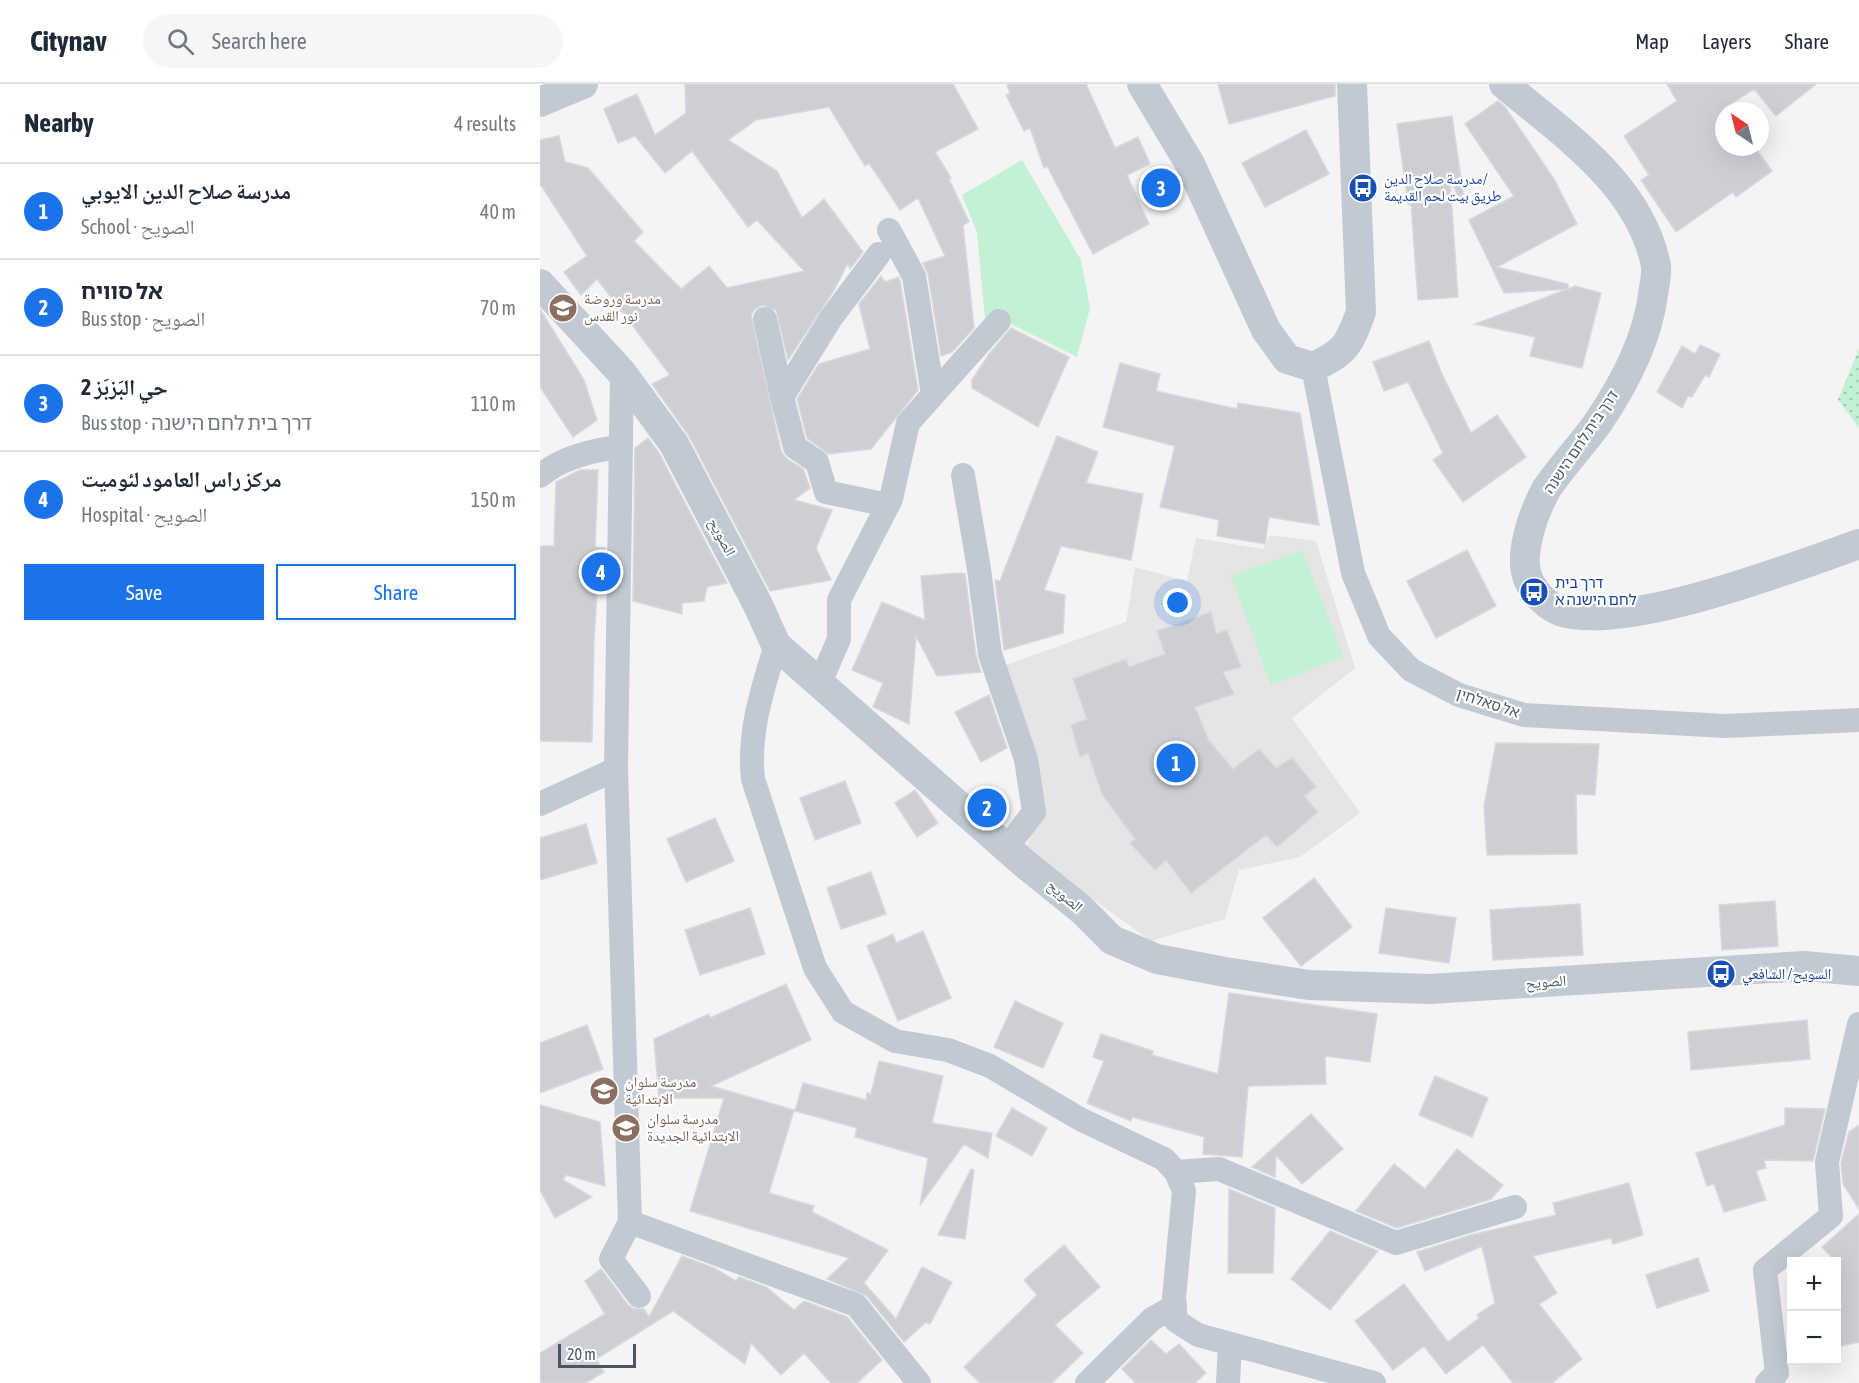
<!DOCTYPE html>
<meta charset="utf-8">
<style>
body{margin:0;font-family:"Asap Condensed","Noto Naskh Arabic","Noto Sans Hebrew",sans-serif;background:#f6f6f7;color:#1f2937}
.controls{position:absolute;right:18px;bottom:18px;display:grid;overflow:hidden;border-radius:0px;box-shadow:0 6px 24px #0002}
.controls button{width:54px;height:54px;display:grid;place-items:center;padding:0;border:0;border-bottom:2px solid #e0e1e3;background:#fff;color:#1f2937;font:30px sans-serif}
.compass{position:absolute;left:1175px;top:18px;width:54px;height:54px;border-radius:50%;background:#fff;box-shadow:0 6px 24px #0002;rotate:325deg}
.scale{position:absolute;left:18px;bottom:15px;width:78px;box-sizing:border-box;padding-left:6px;border:3px solid #4a5661;border-top:0;font-size:16px;line-height:21px;white-space:nowrap;color:#4a5661;-webkit-text-stroke:4px #fff;paint-order:stroke}
.you{position:absolute;left:638px;top:519px;width:21px;height:21px;margin:-15px;border:4px solid #fff;border-radius:50%;background:#1a73e8;box-shadow:0 0 0 9px #1a73e833}
.badge{display:grid;place-items:center;width:39px;height:39px;border-radius:50%;background:#1a73e8;color:#fff;font-size:20px;font-weight:700}
.pin{position:absolute;translate:-50% -50%;border:3px solid #fff;box-shadow:0 2px 6px #0006}
.list{margin:0;padding:0;list-style:none}
h2{display:flex;justify-content:space-between;align-items:center;height:78px;margin:0;padding:0 24px;font-size:26px}
h2 small{font-size:20px;font-weight:400;color:#747a83}
.list li{display:grid;grid-template-columns:39px 1fr auto;gap:18px;align-items:center;box-sizing:border-box;height:96px;padding:0 24px;border-top:2px solid #e0e1e3}
.list b{display:block;font-size:22px;white-space:nowrap}
.list p{margin:0;font-size:20px;white-space:nowrap;color:#747a83}
.list em{font-size:20px;font-style:normal;color:#747a83}
.actions{display:flex;gap:12px;padding:18px 24px}
.actions a{flex:1;padding:14px 0;border:2px solid #1a73e8;border-radius:0px;text-align:center;font-size:21px;color:#1a73e8}
.actions .main{background:#1a73e8;color:#fff}
.icon{flex:none;width:33px;height:33px;fill:none;stroke:currentColor;stroke-width:2;stroke-linecap:round;stroke-linejoin:round}
.map{position:relative;flex:none;width:1319px;height:1299px;overflow:hidden}
header{display:flex;align-items:center;gap:36px;box-sizing:border-box;height:84px;padding:0 30px;background:#fff;border-bottom:2px solid #e0e1e3}
header strong{font-size:28px}
nav{display:flex;gap:33px;margin-inline-start:auto;font-size:21px}
.search{width:420px;height:54px;background:#f6f6f7;display:flex;align-items:center;gap:15px;box-sizing:border-box;padding:0 21px;border-radius:33px;color:#747a83;font-size:22px}
main{display:flex}
aside{flex:1;background:#fff}
.map>svg:first-child{display:block}
.education{fill:#e6e4e5}
.grass{fill:url(#grass-dots)}
.green{fill:#c3f1d5}
.building{fill:#cdcfd5;stroke:#d7d9de;stroke-width:1.5}
.lines{fill:none;stroke-linecap:round;stroke-linejoin:round}
.minor{stroke:#c1cad2;stroke-width:24}
.tertiary{stroke:#c1cad2;stroke-width:30}
.labels{text-anchor:middle;stroke-width:4.5;stroke-linejoin:round;paint-order:stroke}
.transit-label{font-size:15px;fill:#164399;stroke:#fff;text-anchor:start}
.education-label{font-size:15px;fill:#785e54;stroke:#fff;text-anchor:start}
.street-label{font-size:15px;fill:#4a5661;stroke:#fff}
</style>
<header>
<strong>Citynav</strong>
<div class="search"><svg class="icon" aria-label="search" viewBox="0 0 24 24"><circle cx="10" cy="10" r="6"/><path d="M15 15l6 6"/></svg>Search here</div>
<nav><a>Map</a><a>Layers</a><a>Share</a></nav>
</header>
<main>
<aside>
<h2>Nearby<small>4 results</small></h2>
<ul class="list">
<li><span class="badge">1</span><div><b>مدرسة صلاح الدين الايوبي</b><p>School · الصويح</p></div><em>40 m</em></li>
<li><span class="badge">2</span><div><b>אל סוויח</b><p>Bus stop · الصويح</p></div><em>70 m</em></li>
<li><span class="badge">3</span><div><b>حي البَزبَز 2</b><p>Bus stop · דרך בית לחם הישנה</p></div><em>110 m</em></li>
<li><span class="badge">4</span><div><b>مركز راس العامود لئوميت</b><p>Hospital · الصويح</p></div><em>150 m</em></li>
</ul>
<div class="actions"><a class="main">Save</a><a>Share</a></div>
</aside>
<div class="map">
<svg width="1319" height="1299" viewBox="0 0 1319 1299">
<defs>
<pattern id="grass-dots" width="8" height="8" patternUnits="userSpaceOnUse" patternTransform="scale(1.5)"><rect width="8" height="8" fill="#c3f1d5"/><path d="M2 2h.1M6 6h.1" fill="none" stroke="#a0c6b0" stroke-width="1.8" stroke-linecap="round"/></pattern>
</defs>
<rect width="100%" height="100%" fill="#f5f3f3"/>
<path class="education" d="M730,451L776,457L815,584L752,634L820,729L760,773L699,786L685,835L611,857L485,766L501,724L460,583L586,538L595,483L647,497L656,454L723,465Z"/>
<path class="grass" d="M1319,264V344L1298,316Z"/>
<path class="green" d="M482,76L541,176L550,224L537,273L469,239L446,245L437,149L422,111Z
M762,466L804,573L731,601L691,492Z"/>
<path class="building" d="M145,0H413L438,45L395,68L411,94L409,95L429,138L423,141L434,244L412,268L401,272L388,190L383,179L405,172L378,114L360,126L329,79L325,82L289,23L216,36L188,56L237,87L262,134L284,115L323,168L310,185L308,179L294,206L248,276L236,226L223,221L215,225L211,231L241,367L247,375L263,385L270,404L254,416L292,426L276,464L291,496L230,507L149,352L112,300L130,291L57,195L41,211L24,188L47,172L0,100V56L19,52L25,78L48,84L103,148L94,157L141,205L169,182L187,204L264,187L217,136L208,143L152,67L125,89L95,52L78,59L64,25L97,10L115,51L146,29Z
M467,0H546L575,64L598,53L610,80L587,91L609,140L553,170L507,82L504,84L490,44L484,47L466,11L470,9Z
M678,0H795V12L689,40Z
M1127,0H1276L1236,32L1214,5L1184,24V63H1215L1232,87L1196,113L1193,108L1136,148L1101,96L1109,91L1084,52L1137,17Z
M958,17L965,23L1014,95L1037,140L957,183L1028,200V205L1035,202L1061,209L1042,284L990,272L995,253L935,240L1028,205L964,209L929,136L974,112L925,40Z
M912,32L924,115L920,116L910,96L918,213L878,216L871,119L868,120L857,40Z
M766,46L789,90L725,123L702,79Z
M341,192L345,198L359,193L360,197L378,306L331,365L288,370L267,354L257,315L279,280L330,265L319,220Z
M0,225L44,296L57,336L33,353L0,303Z
M471,244L529,273L498,343L432,304V296L449,270Z
M889,257L901,288L931,349L957,331L986,373L923,418L893,376L903,369L868,298L844,307L833,278Z
M1160,261L1180,270L1169,293L1165,291L1152,313L1148,312L1142,324L1117,308L1142,262L1155,270Z
M580,279L620,290L616,307L697,325L698,319L760,329L779,441L729,433L725,460L677,452L679,436L620,423L635,362L563,343Z
M517,352L558,368L546,399L603,410L591,476L521,462L504,506L525,511L523,549L464,566L455,496L460,497Z
M108,354L119,369L187,499L167,503L164,517L142,519V530L93,517L95,364Z
M40,386H58L55,463L65,464L64,510L57,509L54,556L52,658L0,657V462H14L16,398Z
M927,466L956,522L896,554L867,497Z
M419,489L425,490L436,572L441,588L397,592L376,552L369,640L333,623L343,599L312,586L342,518L385,536L381,492Z
M671,528L676,550L687,546L701,583L683,588L694,610L655,623L669,657L693,685L719,665L736,684L752,674L776,703L764,712L778,728L737,763L726,751L651,809L626,776L615,786L590,759L595,755L562,710L548,669L540,673L531,641L547,635L533,595L586,575L589,583L625,570L617,547Z
M449,611L467,664L441,678L415,628Z
M956,659L1059,660L1055,711L1036,710L1037,770L947,771L944,722Z
M305,697L321,739L275,756L260,714Z
M375,706L398,739L377,753L355,719Z
M175,734L194,777L146,798L127,755Z
M46,740L57,779L0,796V754Z
M331,788L346,830L301,845L287,804Z
M774,794L812,843L761,882L723,834Z
M1235,817L1238,862L1182,866L1179,821Z
M1040,820L1043,871L953,876L950,826Z
M210,824L225,870L160,891L145,846Z
M846,824L916,834L909,879L839,869Z
M383,847L411,914L358,937L327,862L353,850L356,859Z
M246,900L271,956L171,1002L254,1026L229,1109L274,1122L272,1128L348,1166L324,1199L356,1235L382,1183L412,1198L390,1240L386,1238L364,1258L327,1212L287,1195L309,1174L150,1127L184,1014H119L114,955L169,930L170,934Z
M689,909L837,930L830,978L785,972L786,1000L708,1002L702,1073L663,1070L664,1053L592,1033L591,1037L547,1019L564,977L553,973L561,950L613,967L612,971L678,990Z
M475,917L523,939L503,984L454,963Z
M1267,936L1270,975L1151,986L1148,948Z
M47,941L63,985L0,1009V959Z
M339,977L403,992L392,1039L452,1049L448,1074L424,1060L380,1121L388,1074L315,1053L317,1044L255,1027L263,999L326,1016L327,1009L331,1010Z
M895,992L948,1014L932,1053L879,1031Z
M0,1021L60,1038L65,1102L26,1091L23,1096L52,1113L15,1134L0,1106Z
M472,1024L507,1044L492,1072L456,1052Z
M1245,1024L1285,1025L1273,1077L1224,1076L1226,1084L1216,1087L1226,1116L1184,1128L1174,1100L1167,1102L1156,1069L1245,1041Z
M771,1030L803,1065L762,1100L736,1071L735,1093L712,1083Z
M1319,1041V1125L1303,1100L1301,1079L1309,1048Z
M917,1065L963,1101L951,1115L857,1144L816,1127L854,1080L885,1105Z
M431,1085L434,1086L425,1155L398,1151Z
M1089,1099L1103,1151L1073,1160L1071,1154L993,1172L1017,1209L999,1220L1042,1275L1012,1299H973L943,1261L906,1290L884,1262L853,1286L815,1237L864,1200L908,1258L939,1234L937,1231L955,1219L942,1162L885,1187L877,1168L931,1151L1016,1131L1013,1119Z
M689,1105L735,1124L733,1189H688Z
M1319,1130V1258L1296,1263V1178L1282,1163Z
M790,1147L838,1167L790,1226L751,1195Z
M524,1161L560,1203L515,1241L543,1269L512,1299H440L424,1283L497,1211L484,1196Z
M142,1172L174,1184L196,1197L199,1193L226,1203L254,1226L264,1217L307,1233L342,1276L317,1299H291L264,1269L241,1291L211,1259L205,1280L133,1227L56,1275L64,1288L46,1299H0V1269L65,1230L45,1197L61,1185L88,1221L94,1225H104L109,1233Z
M1158,1174L1169,1207L1117,1224L1106,1191Z
M611,1256L626,1270L639,1260L666,1289L655,1299H596L582,1285Z"/>
<g class="lines">
<path class="minor" d="M349,146L374,192L393,310
M225,235L242,313L291,234L339,170
M773,283L813,489L839,552L871,586L919,611L984,631L1186,642L1319,636
M82,289L76,685L90,1138
M242,313L255,363L277,378L286,408L348,421
M423,391L439,485L450,570L486,675L494,728L467,763
M0,392C22,373 53,366 81,363
M236,561C222,607 208,648 213,695L275,884L303,928L355,957L408,966L450,982L540,1035L624,1075L636,1088L644,1107L634,1214L636,1237L658,1251L834,1299
M279,601L299,555V516L351,415L368,339L459,237
M0,720L76,685
M636,1088L679,1085L856,1159L975,1123
M99,1212L71,1175L90,1138L316,1221L379,1299
M547,1299L612,1235L635,1222
M688,1299L690,1260
M1227,1299L1237,1289L1225,1186L1291,1132L1287,1078L1319,940"/>
<path class="tertiary" d="M602,0L650,80L726,246L747,275L773,283C805,269 809,261 821,228L812,0
M964,0C1023,50 1100,100 1116,182C1117,191 1114,202 1113,211C1107,257 1083,302 1057,340C1041,362 1022,382 1007,404C994,427 976,474 990,499C997,511 1007,522 1020,527C1083,549 1254,483 1319,460
M0,18L43,0
M0,200L82,289L134,360L218,521L236,561L485,780L541,825L572,856L617,875L685,888L769,901L890,905L1264,882L1319,887"/>
</g>
<defs>
<g id="bus-disc" transform="scale(1.5)"><circle r="9.5" fill="#1a4fb4" stroke="#fff"/><path d="M-5-6H5V4H4V6H2V4H-2V6H-4V4H-5ZM-3.5-4V0h7V-4ZM-3.5 1.2v1.5H-2V1.2ZM2 1.2v1.5H3.5V1.2Z" fill="#fff"/></g>
<g id="school-disc" transform="scale(1.5)"><circle r="9.5" fill="#8d6e63" stroke="#fff"/><path d="M0-5L7-2L0 1L-7-2ZM-4 1L0 2.5L4 1V4Q0 6-4 4Z" fill="#fff"/></g>
</defs>
<g fill-rule="evenodd">
<use href="#bus-disc" x="823" y="104"/>
<use href="#school-disc" x="23" y="224"/>
<use href="#bus-disc" x="994" y="508"/>
<use href="#bus-disc" x="1181" y="890"/>
<use href="#school-disc" x="64" y="1007"/>
<use href="#school-disc" x="86" y="1044"/>
</g>
<g class="labels">
<g class="transit-label">
<text x="844" y="100">مدرسة صلاح الدين/<tspan x="844" dy="17">طريق بيت لحم القديمة</tspan></text>
<text x="1015" y="504">דרך בית<tspan x="1015" dy="17">לחם הישנה א</tspan></text>
<text x="1202" y="895">السويح/ الشافعي</text>
</g>
<g class="education-label">
<text x="44" y="220">مدرسة وروضة<tspan x="44" dy="17">نور القدس</tspan></text>
<text x="85" y="1003">مدرسة سلوان<tspan x="85" dy="17">الابتدائية</tspan></text>
<text x="107" y="1040">مدرسة سلوان<tspan x="107" dy="17">الابتدائية الجديدة</tspan></text>
</g>
<g class="street-label">
<text transform="translate(1041 358) rotate(-56)" y="5">דרך בית לחם הישנה</text>
<text transform="translate(182 453) rotate(62)" y="5">الصويح</text>
<text transform="translate(948 619) rotate(18)" y="5">אל סאלחין</text>
<text transform="translate(525 812) rotate(40)" y="5">الصويح</text>
<text transform="translate(1006 898) rotate(-4)" y="5">الصويح</text>
</g>
</g>
</svg>
<div class="controls">
<button>+</button>
<button>−</button>
</div>
<svg class="compass" viewBox="-18 -18 36 36"><path d="M0-13l5 13h-10z" fill="#e53935"/><path d="M0 13l5-13h-10z" fill="#747a83"/></svg>
<div class="scale">20 m</div>
<div class="you"></div>
<div class="pin badge" style="left:636px;top:679px">1</div>
<div class="pin badge" style="left:447px;top:724px">2</div>
<div class="pin badge" style="left:621px;top:104px">3</div>
<div class="pin badge" style="left:61px;top:488px">4</div>
</div>
</main>
